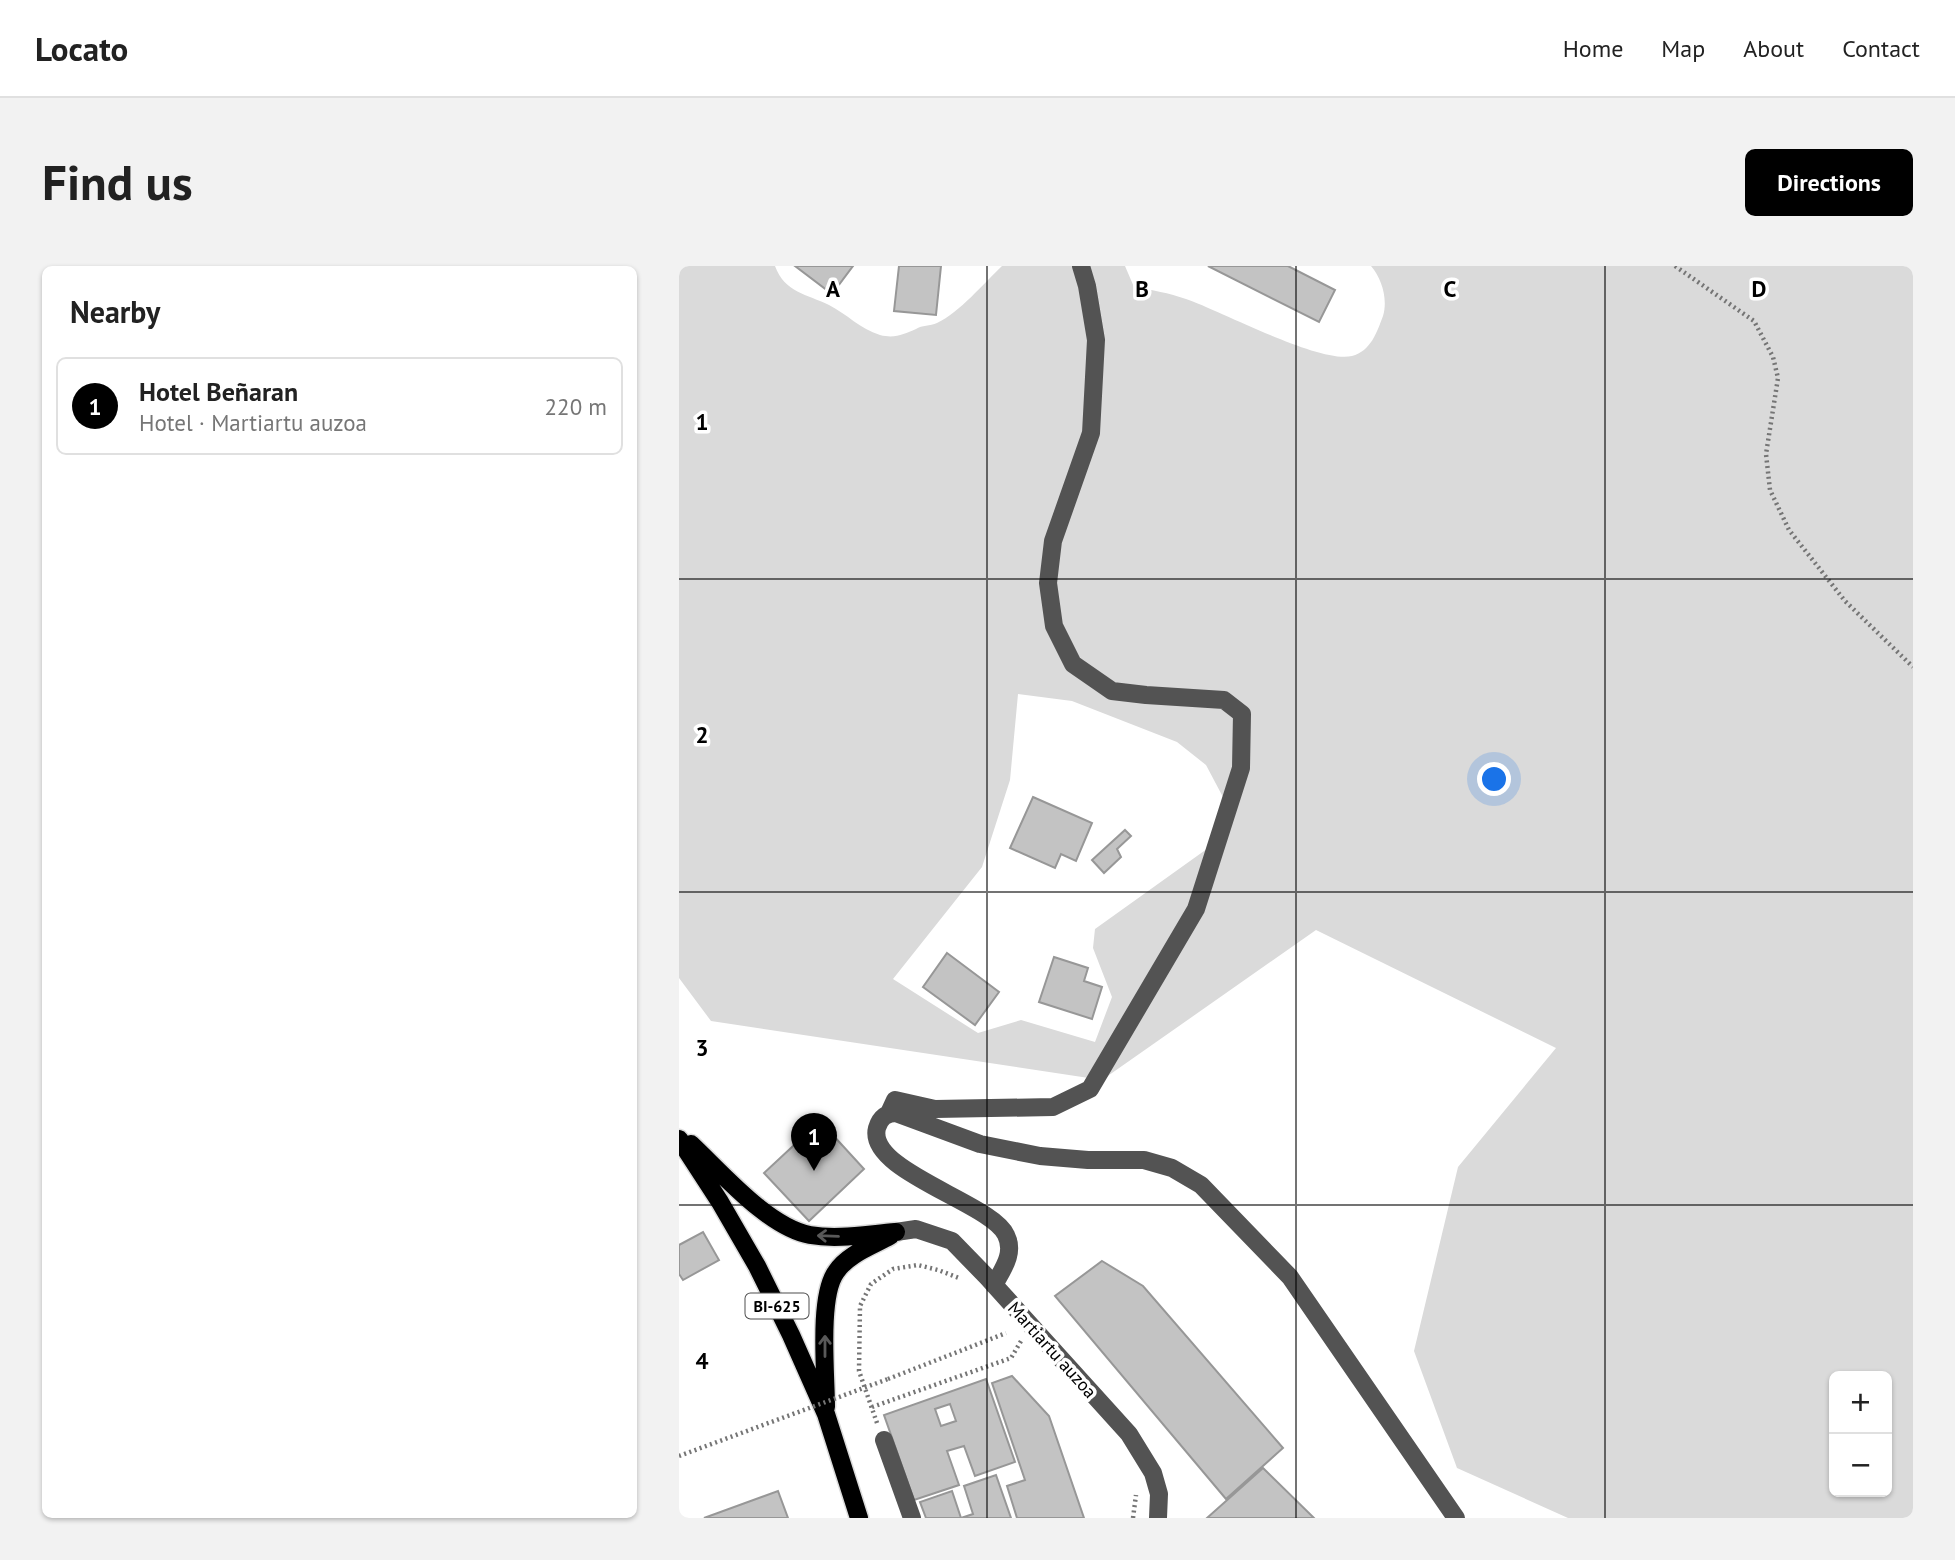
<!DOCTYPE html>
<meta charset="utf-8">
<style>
body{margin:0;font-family:"PT Sans",sans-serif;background:#f2f2f2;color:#222}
.controls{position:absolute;right:21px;bottom:21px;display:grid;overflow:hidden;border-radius:10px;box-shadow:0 2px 5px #0004}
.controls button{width:63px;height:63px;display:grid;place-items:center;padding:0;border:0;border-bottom:2px solid #e0e0e0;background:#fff;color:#222;font:35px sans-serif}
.you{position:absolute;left:816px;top:514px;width:24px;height:24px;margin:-18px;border:5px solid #fff;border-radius:50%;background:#1a73e8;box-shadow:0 0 0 10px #1a73e833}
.badge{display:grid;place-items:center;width:46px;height:46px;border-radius:50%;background:#000;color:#fff;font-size:23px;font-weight:700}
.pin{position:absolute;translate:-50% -58px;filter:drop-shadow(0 2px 4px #0008)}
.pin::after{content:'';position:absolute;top:37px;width:24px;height:21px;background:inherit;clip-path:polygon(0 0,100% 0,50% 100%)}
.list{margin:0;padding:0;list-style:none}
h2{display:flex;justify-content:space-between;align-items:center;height:91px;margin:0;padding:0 28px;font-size:30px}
h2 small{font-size:23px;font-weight:400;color:#767676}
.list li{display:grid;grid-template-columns:46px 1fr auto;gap:21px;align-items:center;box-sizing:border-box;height:98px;margin:0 14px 14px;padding:0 14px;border:2px solid #e0e0e0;border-radius:10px}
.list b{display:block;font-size:26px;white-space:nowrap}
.list p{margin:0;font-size:23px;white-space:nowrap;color:#767676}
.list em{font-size:23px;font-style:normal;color:#767676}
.map{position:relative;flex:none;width:1234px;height:1252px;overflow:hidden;border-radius:10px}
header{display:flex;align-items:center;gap:42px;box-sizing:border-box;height:98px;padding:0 35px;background:#fff;border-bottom:2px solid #e0e0e0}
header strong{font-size:33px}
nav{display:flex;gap:38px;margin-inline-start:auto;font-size:24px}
.intro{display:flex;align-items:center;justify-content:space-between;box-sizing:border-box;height:168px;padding:0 42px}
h1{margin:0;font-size:49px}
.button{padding:18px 32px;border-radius:10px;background:#000;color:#fff;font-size:24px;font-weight:700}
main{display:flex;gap:42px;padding:0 42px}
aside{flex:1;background:#fff;border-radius:10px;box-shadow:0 2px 5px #0004}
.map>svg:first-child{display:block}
.green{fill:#dadada;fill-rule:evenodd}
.building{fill:#c3c3c3;stroke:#979797;stroke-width:2;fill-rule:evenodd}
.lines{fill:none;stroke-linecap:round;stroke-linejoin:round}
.major-casing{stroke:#dbdbdb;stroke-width:21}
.path{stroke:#757575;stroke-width:4.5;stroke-dasharray:2 3.5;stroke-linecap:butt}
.minor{stroke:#535353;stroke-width:18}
.major{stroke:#000;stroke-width:18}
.path-bridge{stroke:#757575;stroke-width:4.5;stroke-dasharray:2 3.5;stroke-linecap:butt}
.oneway{stroke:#595959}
.grid{fill:none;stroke:#000;stroke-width:2;stroke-opacity:0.55}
.labels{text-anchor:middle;stroke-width:7;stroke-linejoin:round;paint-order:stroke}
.shield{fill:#fff;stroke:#4c4c4c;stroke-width:2}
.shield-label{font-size:16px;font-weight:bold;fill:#000}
.street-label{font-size:18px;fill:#000;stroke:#fff}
.grid-label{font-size:23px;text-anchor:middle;font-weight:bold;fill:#000;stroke:#fff;stroke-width:7;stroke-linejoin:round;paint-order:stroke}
</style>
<header>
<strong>Locato</strong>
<nav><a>Home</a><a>Map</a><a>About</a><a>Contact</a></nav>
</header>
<div class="intro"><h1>Find us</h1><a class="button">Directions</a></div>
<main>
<aside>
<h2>Nearby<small></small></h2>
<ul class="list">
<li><span class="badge">1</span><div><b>Hotel Beñaran</b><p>Hotel · Martiartu auzoa</p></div><em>220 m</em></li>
</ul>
</aside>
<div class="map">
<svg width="1234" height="1252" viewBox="0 0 1234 1252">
<rect width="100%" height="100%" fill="#fff"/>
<path class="green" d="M0,0H96C106,27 128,28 150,39C168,48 181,63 201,69C216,73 225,68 237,63C243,59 251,60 258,57C281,46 304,18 323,0H446L455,21C473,24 490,27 507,33C542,45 641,98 673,90C692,85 698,66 704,50C709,33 703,13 692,0H1234V1252H889L778,1202L735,1085L779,901L877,782L637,664L423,814L32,755L0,712ZM339,428L393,435L498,476L527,499L545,533L532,580L416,663L414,682L433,731L416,776L342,754L299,767L214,713L303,601L331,514ZM1155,1110H1208V1226H1155Z"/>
<path class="building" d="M116,0H174L153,28Z
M220,0H262L257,49L215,45Z
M529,0H609L656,24L640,56Z
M354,531L413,557L397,595L382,588L376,602L331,582Z
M446,564L452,570L438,583L442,591L425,607L413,594Z
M268,687L320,726L296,759L244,721Z
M375,691L409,702L405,715L423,721L413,753L360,736Z
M141,855L185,903L130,955L85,907Z
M24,966L40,994L4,1014L0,1008V979Z
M423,995L464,1020L604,1182L547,1233L376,1030Z
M333,1110L370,1150L405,1252H338L328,1220L346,1214L313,1117Z
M307,1113L336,1196L296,1210L285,1180L268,1185L280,1219L235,1234L205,1149ZM271,1138L277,1155L262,1160L256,1143Z
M584,1202L635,1252H528Z
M317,1209L332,1252H247L241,1236L273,1225L282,1252L294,1248L285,1220Z
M99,1225L109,1252H25Z"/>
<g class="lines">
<g class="major-casing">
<path id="major" d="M0,873L41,936L78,1000L112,1069L147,1148L180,1252
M12,878C43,907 89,961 131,969C159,974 189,968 217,966
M147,1141C147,1109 139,1031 157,1006C169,988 193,980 211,970"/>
</g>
<path class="path" d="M996,0L1075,55L1094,91L1099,112L1087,188L1091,224L1110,264L1166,335L1234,401
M209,1113L327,1067
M193,1141L332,1092L342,1075
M198,1157L180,1105L181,1040L192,1018L214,1003L239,999L259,1004L280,1012
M454,1252L457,1229"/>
<path class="minor" d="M210,847L216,834L256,843L374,841L411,823L517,643L562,502L563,448L545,434L467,429L433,425L394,398L375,360L369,317L374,275L412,167L417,74L408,20L402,0
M217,966L237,963L273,975L308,1011L450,1168L474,1207L480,1228L479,1252
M315,1019C324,1003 336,987 327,969C313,937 187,905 198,862C201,852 207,847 217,847L301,878L361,890L409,894H465L493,902L522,919L611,1011L777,1252
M205,1174L233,1252"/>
<use href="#major" class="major"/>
<path class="path-bridge" d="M0,1190L209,1113"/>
</g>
<defs><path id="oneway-shaft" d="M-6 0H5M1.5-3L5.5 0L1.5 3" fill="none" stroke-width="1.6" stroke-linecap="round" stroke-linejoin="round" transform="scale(1.75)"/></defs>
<g class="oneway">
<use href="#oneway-shaft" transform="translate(149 970) rotate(-178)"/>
<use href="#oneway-shaft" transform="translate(146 1080) rotate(-90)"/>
</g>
<path class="grid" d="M308,0V1252M617,0V1252M926,0V1252M0,313H1234M0,626H1234M0,939H1234"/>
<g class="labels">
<rect class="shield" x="66.5" y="1027.5" width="63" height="25" rx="5"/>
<g class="shield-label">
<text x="98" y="1046">BI-625</text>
</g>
<g class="street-label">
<text transform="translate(373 1084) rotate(48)" y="6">Martiartu auzoa</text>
</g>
</g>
<g class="grid-label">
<text x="154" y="31">A</text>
<text x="463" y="31">B</text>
<text x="771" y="31">C</text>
<text x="1080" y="31">D</text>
<text x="23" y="164">1</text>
<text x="23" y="477">2</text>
<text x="23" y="790">3</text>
<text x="23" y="1103">4</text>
</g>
</svg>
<div class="controls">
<button>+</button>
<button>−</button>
</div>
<div class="you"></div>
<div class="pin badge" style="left:135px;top:905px">1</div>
</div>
</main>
